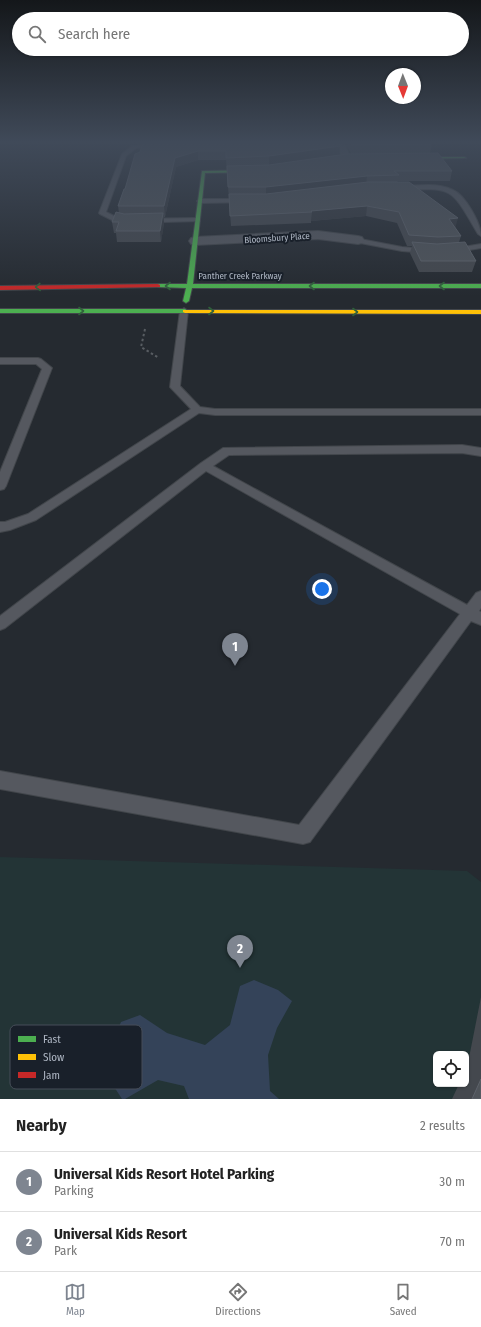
<!DOCTYPE html>
<style>
body{margin:0;font-family:"Fira Sans Condensed",sans-serif;background:#f6f6f6;color:#222}
.controls{position:absolute;right:12px;bottom:12px;display:grid;overflow:hidden;border-radius:6px;box-shadow:0 1px 3px #0004}
.controls button{width:36px;height:36px;display:grid;place-items:center;padding:0;border:0;border-bottom:1px solid #e0e0e0;background:#fff;color:#222;font:20px sans-serif}
.compass{position:absolute;left:385px;top:68px;width:36px;height:36px;border-radius:50%;background:#fff;box-shadow:0 1px 3px #0004;rotate:179deg}
.you{position:absolute;left:322px;top:589px;width:14px;height:14px;margin:-10px;border:3px solid #fff;border-radius:50%;background:#1a73e8;box-shadow:0 0 0 6px #1a73e833}
.badge{display:grid;place-items:center;width:26px;height:26px;border-radius:50%;background:#7e8590;color:#fff;font-size:13px;font-weight:700}
.pin{position:absolute;translate:-50% -33px;filter:drop-shadow(0 1px 2px #0008)}
.pin::after{content:'';position:absolute;top:21px;width:14px;height:12px;background:inherit;clip-path:polygon(0 0,100% 0,50% 100%)}
.list{margin:0;padding:0;list-style:none}
h2{display:flex;justify-content:space-between;align-items:center;height:52px;margin:0;padding:0 16px;font-size:17px}
h2 small{font-size:13px;font-weight:400;color:#767676}
.list li{display:grid;grid-template-columns:26px 1fr auto;gap:12px;align-items:center;box-sizing:border-box;height:60px;padding:0 16px;border-top:1px solid #e0e0e0}
.list b{display:block;font-size:15px;white-space:nowrap}
.list p{margin:0;font-size:13px;white-space:nowrap;color:#767676}
.list em{font-size:13px;font-style:normal;color:#767676}
.icon{flex:none;width:22px;height:22px;fill:none;stroke:currentColor;stroke-width:2;stroke-linecap:round;stroke-linejoin:round}
.map{position:relative;flex:none;width:481px;height:1099px;overflow:hidden}
.search{position:absolute;background:#fff;box-shadow:0 1px 3px #0004;left:12px;right:12px;top:12px;height:44px;display:flex;align-items:center;gap:10px;box-sizing:border-box;padding:0 14px;border-radius:22px;color:#767676;font-size:15px}
.sheet{height:172px;background:#fff}
nav{display:flex;justify-content:space-around;align-items:center;box-sizing:border-box;height:56px;border-top:1px solid #e0e0e0;background:#fff;font-size:11px;color:#767676}
nav a{display:grid;justify-items:center;gap:2px}
nav .on{color:#7e8590}
.map>svg:first-child{display:block}
.green{fill:#233436;fill-rule:evenodd}
.water{fill:#344359}
.lines{fill:none;stroke-linecap:round;stroke-linejoin:round}
.lane-casing{stroke:#42464b;stroke-width:2}
.street-casing{stroke:#42464b;stroke-width:2}
.fast-casing{stroke:#42464b;stroke-width:2}
.slow-casing{stroke:#42464b;stroke-width:2}
.jam-casing{stroke:#42464b;stroke-width:2}
.path{stroke:#585d62;stroke-width:2;stroke-dasharray:2.5 2.5;stroke-linecap:butt}
.lane{fill:#55585f;fill-rule:evenodd}
.street{fill:#55585f;fill-rule:evenodd}
.fast{fill:#4caf50;fill-rule:evenodd}
.slow{fill:#ffc107;fill-rule:evenodd}
.jam{fill:#c62828;fill-rule:evenodd}
.wall{fill:#44484e}
.shaded-wall{fill:#33373d}
.building{fill:#4f545a;stroke:#5e636b}
.oneway{stroke:#30603b}
.labels{text-anchor:middle;stroke-width:4;stroke-linejoin:round;paint-order:stroke}
.far-street-label{font-size:9px;fill:#aeb6c3;stroke:#19202a}
.key{fill:#19202a;stroke:#464d58;stroke-width:1}
.key-label{font-size:11px;fill:#aeb6c3}
</style>
<div class="map">
<svg width="481" height="1099" viewBox="0 0 481 1099">
<rect width="100%" height="100%" fill="#252a30"/>
<path class="green" d="M0,857L467,871L481,882V1099H0ZM436,1054H466V1084H436Z"/>
<path class="water" d="M254,980L278,990L292,1001L277,1028L268,1055L270,1091L279,1099H189L184,1086L158,1080L125,1099H122L109,1079L111,1045L121,1022L140,1015L167,1033L205,1045L230,1025L240,986Z"/>
<g class="lines">
<g class="lane-casing">
<path id="lane" d="M160,142L163,144L162,145L136,148L126,156L106,212L116,217L125,219L198,218L200,219V221L125,223L112,220L100,214L99,213L122,154L132,146Z
M428,185C436,185 445,186 453,190C465,195 481,223 481,236L478,234C450,186 454,188 399,190L396,188L399,186Z
M246,199L248,200V202L200,203L197,201L200,199Z
M355,238L402,247L428,249L432,251L428,253L402,251L355,242Z
M481,244V248L451,253L447,251L451,249Z
M184,308L188,311L180,386L200,407L215,409H481V415H215L199,413L36,520L10,530L0,532V522H5L28,514L191,409L170,387L180,311Z
M0,358H38L41,359L52,368L6,486L4,489L0,490V472L42,369L36,364H0Z
M462,445L481,448V456L462,453L229,455L213,466L467,605L476,593L481,591V608L479,611L481,612V625L471,621L310,842L303,844L0,789V771L299,825L460,614L206,471L5,628L0,630V616L201,463L223,448Z"/>
</g>
<g class="street-casing">
<path id="street" d="M336,142H344L351,159L349,161H343Z
M318,231L358,236L362,237L364,240L362,243L358,244L318,239L195,245L191,244L189,241L191,238L195,237Z"/>
</g>
<g class="fast-casing">
<path id="fast" d="M412,157H464L466,158L413,159Z
M256,170L257,172L205,173L193,284H481V288H192L189,301L186,303L183,301L186,288L156,287V285L158,284H187L202,171Z
M0,309H185L188,311L185,313H0Z"/>
</g>
<g class="slow-casing">
<path id="slow" d="M183,310H481V314L185,313L183,312Z"/>
</g>
<g class="jam-casing">
<path id="jam" d="M158,284L160,285V287L0,290V286Z"/>
</g>
<path class="path" d="M145,329L141,347L159,358"/>
<use href="#lane" class="lane"/>
<use href="#street" class="street"/>
<use href="#fast" class="fast"/>
<use href="#slow" class="slow"/>
<use href="#jam" class="jam"/>
</g>
<path class="wall" d="M345,142H431V143L432,144L430,153L452,171L450,181H398L397,182L455,227L461,236L459,242L476,261L472,272H419L410,253L412,246H407L397,223L366,216L311,221V223L231,226L226,160H198L176,167L165,217H164V223L161,242H117L116,233H114L112,222L119,213L118,206L140,152L340,146L339,155L351,154Z
M481,997V1099H452L459,1084H466V1068L468,1063Z"/>
<path class="shaded-wall" d="M340,146L339,155L269,166V156Z
M198,151V160L176,167L165,217L164,206L175,158Z
M367,176L366,186L266,198V187Z
M367,206L366,216L311,221L312,212L311,211Z
M163,213L164,223L161,242L160,231Z
M458,218L455,229L449,219Z"/>
<path class="building" d="M143,142H339L340,146L269,156L226,158V151H198L175,158L164,206H118L124,189H125L135,154L140,152Z
M350,142H430L432,144L352,145Z
M438,153L452,171H394L399,175L367,176L266,187H228L227,166L269,165L347,154Z
M368,182H409L458,218L449,219L461,236L438,237L409,235L399,212L367,206L311,211L312,212L230,216L229,194H266Z
M116,212L124,214L163,213L160,231H116L119,222H112Z
M412,242L437,244L465,242L476,261H421Z
M481,1079V1099H472Z"/>
<defs><path id="oneway-chevron" d="M-2-3.5L2.5 0L-2 3.5" fill="none" stroke-width="1.6" stroke-linecap="round" stroke-linejoin="round"/></defs>
<g class="oneway">
<use href="#oneway-chevron" transform="translate(168 286) rotate(-180)"/>
<use href="#oneway-chevron" transform="translate(312 286) rotate(180)"/>
<use href="#oneway-chevron" transform="translate(442 286) rotate(180)"/>
<use href="#oneway-chevron" transform="translate(38 287) rotate(178)"/>
<use href="#oneway-chevron" transform="translate(81 311)"/>
<use href="#oneway-chevron" transform="translate(211 311)"/>
<use href="#oneway-chevron" transform="translate(355 312)"/>
</g>
<linearGradient id="sky" x2="0" y2="1"><stop stop-color="#14171a"/><stop offset="0.48" stop-color="#404a59"/><stop offset="1" stop-color="#404a59" stop-opacity="0"/></linearGradient>
<rect width="481" height="296" fill="url(#sky)"/>
<g class="labels">
<g class="far-street-label">
<text transform="translate(277 238) rotate(-4)" y="3">Bloomsbury Place</text>
<text x="240" y="279">Panther Creek Parkway</text>
</g>
</g>
<rect x="10" y="1025" width="132" height="64" rx="6" class="key"/>
<rect x="18" y="1036" width="18" height="6" fill="#4caf50"/>
<rect x="18" y="1054" width="18" height="6" fill="#ffc107"/>
<rect x="18" y="1072" width="18" height="6" fill="#c62828"/>
<g class="key-label">
<text x="43" y="1043">Fast</text>
<text x="43" y="1061">Slow</text>
<text x="43" y="1079">Jam</text>
</g>
</svg>
<div class="controls">
<button><svg class="icon" aria-label="locate" viewBox="0 0 24 24"><circle cx="12" cy="12" r="6"/><path d="M12 2v4M12 18v4M2 12h4M18 12h4"/></svg></button>
</div>
<svg class="compass" viewBox="-18 -18 36 36"><path d="M0-13l5 13h-10z" fill="#e53935"/><path d="M0 13l5-13h-10z" fill="#767676"/></svg>
<div class="you"></div>
<div class="pin badge" style="left:235px;top:666px">1</div>
<div class="pin badge" style="left:240px;top:968px">2</div>
<div class="search"><svg class="icon" aria-label="search" viewBox="0 0 24 24"><circle cx="10" cy="10" r="6"/><path d="M15 15l6 6"/></svg>Search here</div>
</div>
<section class="sheet">
<h2>Nearby<small>2 results</small></h2>
<ul class="list">
<li><span class="badge">1</span><div><b>Universal Kids Resort Hotel Parking</b><p>Parking</p></div><em>30 m</em></li>
<li><span class="badge">2</span><div><b>Universal Kids Resort</b><p>Park</p></div><em>70 m</em></li>
</ul>
</section>
<nav>
<a class="on"><svg class="icon" aria-label="map" viewBox="0 0 24 24"><path d="M3 6l6-2 6 2 6-2v14l-6 2-6-2-6 2zM9 4v14M15 6v14"/></svg>Map</a>
<a><svg class="icon" aria-label="directions" viewBox="0 0 24 24"><path d="M12 3l9 9-9 9-9-9zM9 14v-3h6M13 9l2 2-2 2"/></svg>Directions</a>
<a><svg class="icon" aria-label="saved" viewBox="0 0 24 24"><path d="M7 4h10v16l-5-4-5 4z"/></svg>Saved</a>
</nav>
